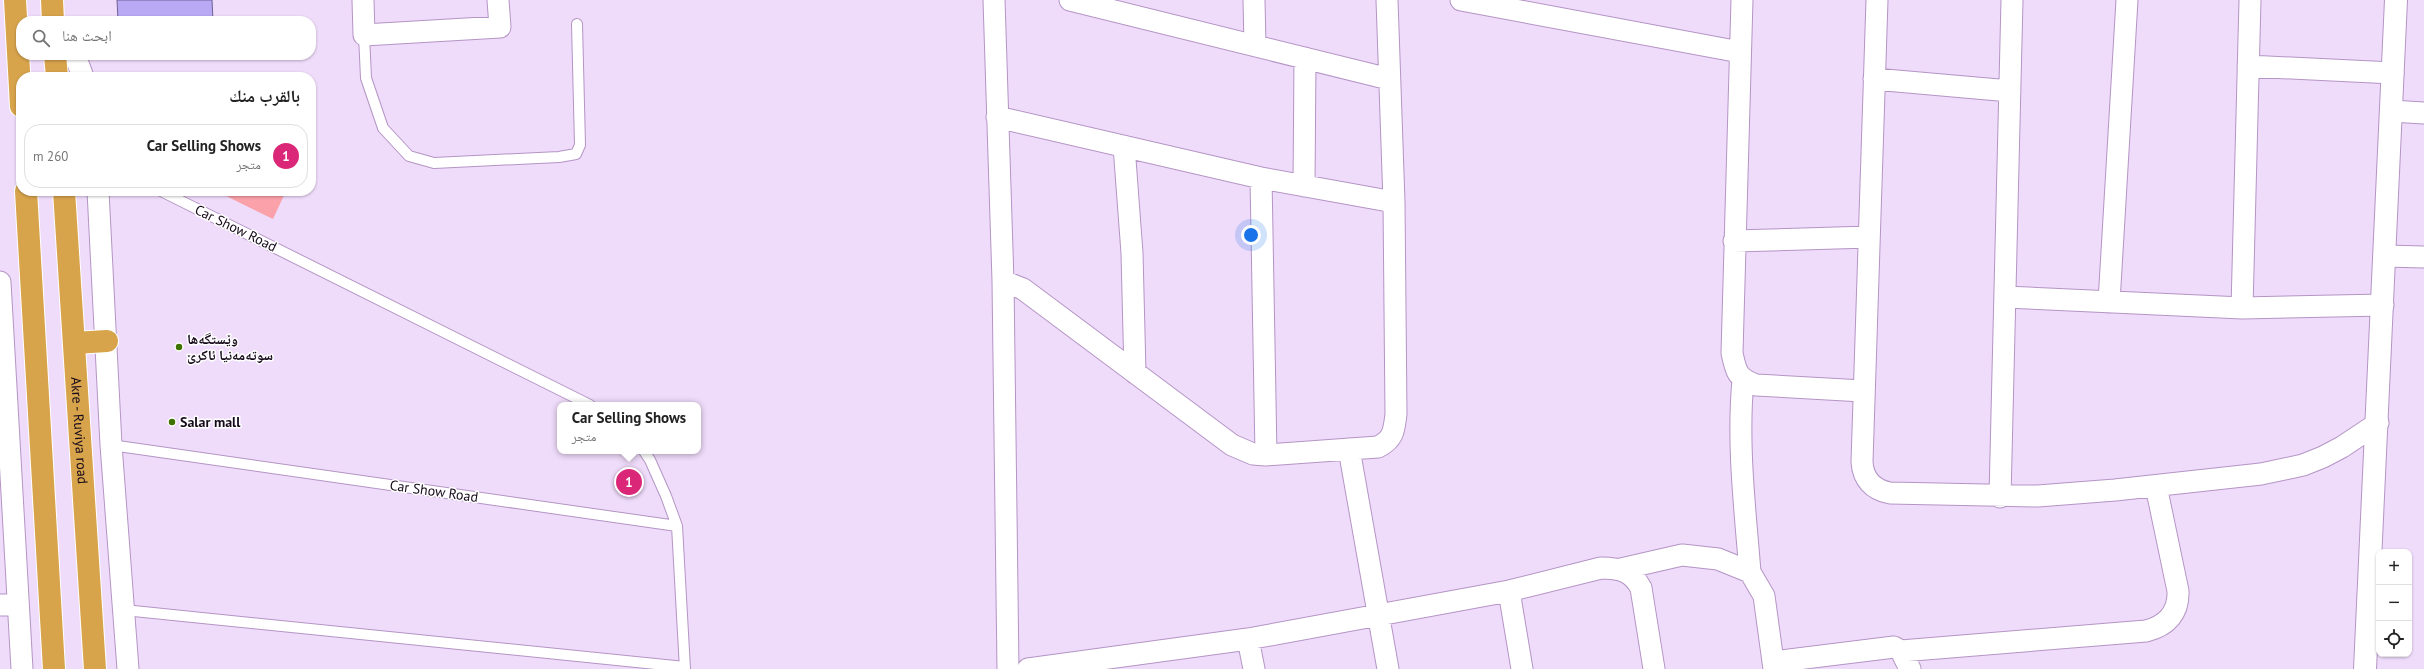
<!DOCTYPE html>
<html lang="ar">
<meta charset="utf-8">
<style>
body{margin:0;font-family:"PT Sans","Noto Naskh Arabic",sans-serif;background:#f2f2f2;color:#222;direction:rtl}
.controls{position:absolute;right:12px;bottom:12px;display:grid;overflow:hidden;border-radius:8px;box-shadow:0 1px 3px #0004}
.controls button{width:36px;height:36px;display:grid;place-items:center;padding:0;border:0;border-bottom:1px solid #e0e0e0;background:#fff;color:#222;font:20px sans-serif}
.you{position:absolute;left:1251px;top:235px;width:14px;height:14px;margin:-10px;border:3px solid #fff;border-radius:50%;background:#1a73e8;box-shadow:0 0 0 6px #1a73e833}
.badge{display:grid;place-items:center;width:26px;height:26px;border-radius:50%;background:#db2777;color:#fff;font-size:13px;font-weight:700}
.pin{position:absolute;translate:-50% -50%;border:2px solid #fff;box-shadow:0 1px 4px #0006}
.popup{position:absolute;left:557px;top:402px;width:144px;height:52px;box-sizing:border-box;display:grid;place-content:center;border-radius:8px;background:#fff;filter:drop-shadow(0 1px 3px #0005);font-size:13px;white-space:nowrap;color:#767676}
.popup b{font-size:15px;color:#222}
.popup::after{content:'';position:absolute;left:50%;top:100%;margin-left:-8px;border:8px solid transparent;border-top-color:#fff}
.list{margin:0;padding:0;list-style:none}
h2{display:flex;justify-content:space-between;align-items:center;height:52px;margin:0;padding:0 16px;font-size:17px}
h2 small{font-size:13px;font-weight:400;color:#767676}
.list li{display:grid;grid-template-columns:26px 1fr auto;gap:12px;align-items:center;box-sizing:border-box;height:64px;margin:0 8px 8px;padding:0 8px;border:1px solid #e0e0e0;border-radius:16px}
.list b{display:block;font-size:15px;white-space:nowrap}
.list p{margin:0;font-size:13px;white-space:nowrap;color:#767676}
.list em{font-size:13px;font-style:normal;color:#767676}
.icon{flex:none;width:22px;height:22px;fill:none;stroke:currentColor;stroke-width:2;stroke-linecap:round;stroke-linejoin:round}
.map{position:relative;flex:none;width:2424px;height:669px;overflow:hidden;direction:ltr}
.search{position:absolute;background:#fff;box-shadow:0 1px 3px #0004;left:16px;top:16px;width:300px;height:44px;display:flex;align-items:center;gap:10px;box-sizing:border-box;padding:0 14px;border-radius:16px;color:#767676;font-size:15px}
.panel{position:absolute;background:#fff;box-shadow:0 1px 3px #0004;left:16px;top:72px;width:300px;height:124px;border-radius:16px;direction:rtl}
.map>svg:first-child{display:block}
.green{fill:#fba1a9}
.building{fill:#b9a8f4;stroke:#6d6293}
.lines{fill:none;stroke-linecap:round;stroke-linejoin:round}
.service-casing{stroke:#b495c5;stroke-width:12}
.minor-casing{stroke:#b495c5;stroke-width:23}
.secondary-casing{stroke:#b495c5;stroke-width:24}
.trunk-casing{stroke:#fff;stroke-width:24}
.service{stroke:#fff;stroke-width:10}
.minor{stroke:#fff;stroke-width:21}
.secondary{stroke:#fff;stroke-width:22}
.trunk{stroke:#d7a34b;stroke-width:22}
.poi-dot{fill:#3e7300;stroke:#fff;stroke-width:1.5}
.labels{text-anchor:middle;stroke-width:3;stroke-linejoin:round;paint-order:stroke}
.street-label{font-size:14px;fill:#15091a;stroke:#fff}
.poi-label{font-size:14px;font-weight:bold;fill:#15091a;stroke:#fff;text-anchor:start}
</style>
<div class="map">
<svg width="2424" height="669" viewBox="0 0 2424 669">
<rect width="100%" height="100%" fill="#efdbfa"/>
<path class="green" d="M216,191H286L273,219Z"/>
<path class="building" d="M117,0H212L213,21H118Z"/>
<g class="lines">
<g class="service-casing">
<path id="service" d="M364,35L366,78L383,128L409,156L434,163L559,157L576,154L580,145L577,24
M161,191L590,405
M111,445L677,526
M644,451L650,460L666,496L677,526L685,669
M124,610L685,667"/>
</g>
<g class="minor-casing">
<path id="minor" d="M363,0L364,35L500,27L498,0
M994,0L1003,281L1008,669
M1070,0L1389,79
M1254,0L1255,45
M1461,0L1740,52
M1742,0L1732,353C1736,372 1737,378 1756,385L1863,391
M1877,0L1862,462C1863,479 1873,490 1890,493L2038,496L2115,490L2261,474L2303,465L2323,457L2342,447L2378,423
M75,55L83,77
M2248,66L2393,73
M1874,79L2010,91
M2391,111L2424,113
M997,117L1261,178L1394,202
M1124,146L1132,253L1135,373
M1261,178L1266,455
M1304,186L1305,58
M98,191L111,445L128,669
M1734,241L1869,237
M2385,256L2424,257
M1003,281L1023,289L1232,445L1253,454L1266,455L1378,447C1394,439 1394,430 1396,414L1394,202L1387,0
M0,282L22,669
M2005,297L2242,308L2383,305
M2109,302L2127,0
M2242,308L2250,0
M1743,380C1737,444 1745,509 1750,572
M1349,449L1388,669
M2000,497L2012,0
M1621,569L1682,555L1718,559L1750,572L1764,596L1774,669
M1509,591L1522,669
M0,605H18
M1248,639L1254,669
M1901,651L2146,631C2167,626 2179,613 2178,591L2156,486
M1773,662L1894,647L1901,651L1910,669
M1028,669L1248,639L1509,591L1601,568C1620,568 1632,571 1641,588L1654,669"/>
</g>
<g class="secondary-casing">
<path id="secondary" d="M2365,669L2396,0"/>
</g>
<g class="trunk-casing">
<g id="trunk">
<path d="M15,0L21,106"/>
<path d="M52,0L53,21"/>
<path d="M55,55L57,77"/>
<path d="M26,191L54,669"/>
<path id="s1" d="M64,191L95,669"/>
<path d="M74,343L107,341"/>
</g>
</g>
<use href="#service" class="service"/>
<use href="#minor" class="minor"/>
<use href="#secondary" class="secondary"/>
<use href="#trunk" class="trunk"/>
</g>
<g class="poi-dot">
<circle cx="179" cy="347" r="4"/>
<circle cx="172" cy="422" r="4"/>
</g>
<g class="labels">
<g class="street-label">
<text transform="translate(236 228) rotate(26)" y="5">Car Show Road</text>
<text dy="5" stroke="none"><textPath href="#s1" startOffset="240">Akre - Ruviya road</textPath></text>
<text transform="translate(434 491) rotate(8)" y="5">Car Show Road</text>
</g>
<g class="poi-label">
<text x="187" y="344">وێستگەها<tspan x="187" dy="16">سوتەمەنیا ئاکرێ</tspan></text>
<text x="180" y="427">Salar mall</text>
</g>
</g>
</svg>
<div class="controls">
<button>+</button>
<button>−</button>
<button><svg class="icon" aria-label="locate" viewBox="0 0 24 24"><circle cx="12" cy="12" r="6"/><path d="M12 2v4M12 18v4M2 12h4M18 12h4"/></svg></button>
</div>
<div class="you"></div>
<div class="pin badge" style="left:629px;top:482px">1</div>
<div class="popup"><b>Car Selling Shows</b>متجر</div>
<div class="search"><svg class="icon" aria-label="search" viewBox="0 0 24 24"><circle cx="10" cy="10" r="6"/><path d="M15 15l6 6"/></svg>ابحث هنا</div>
<section class="panel">
<h2>بالقرب منك<small></small></h2>
<ul class="list">
<li><span class="badge">1</span><div><b>Car Selling Shows</b><p>متجر</p></div><em>260 m</em></li>
</ul>
</section>
</div>
